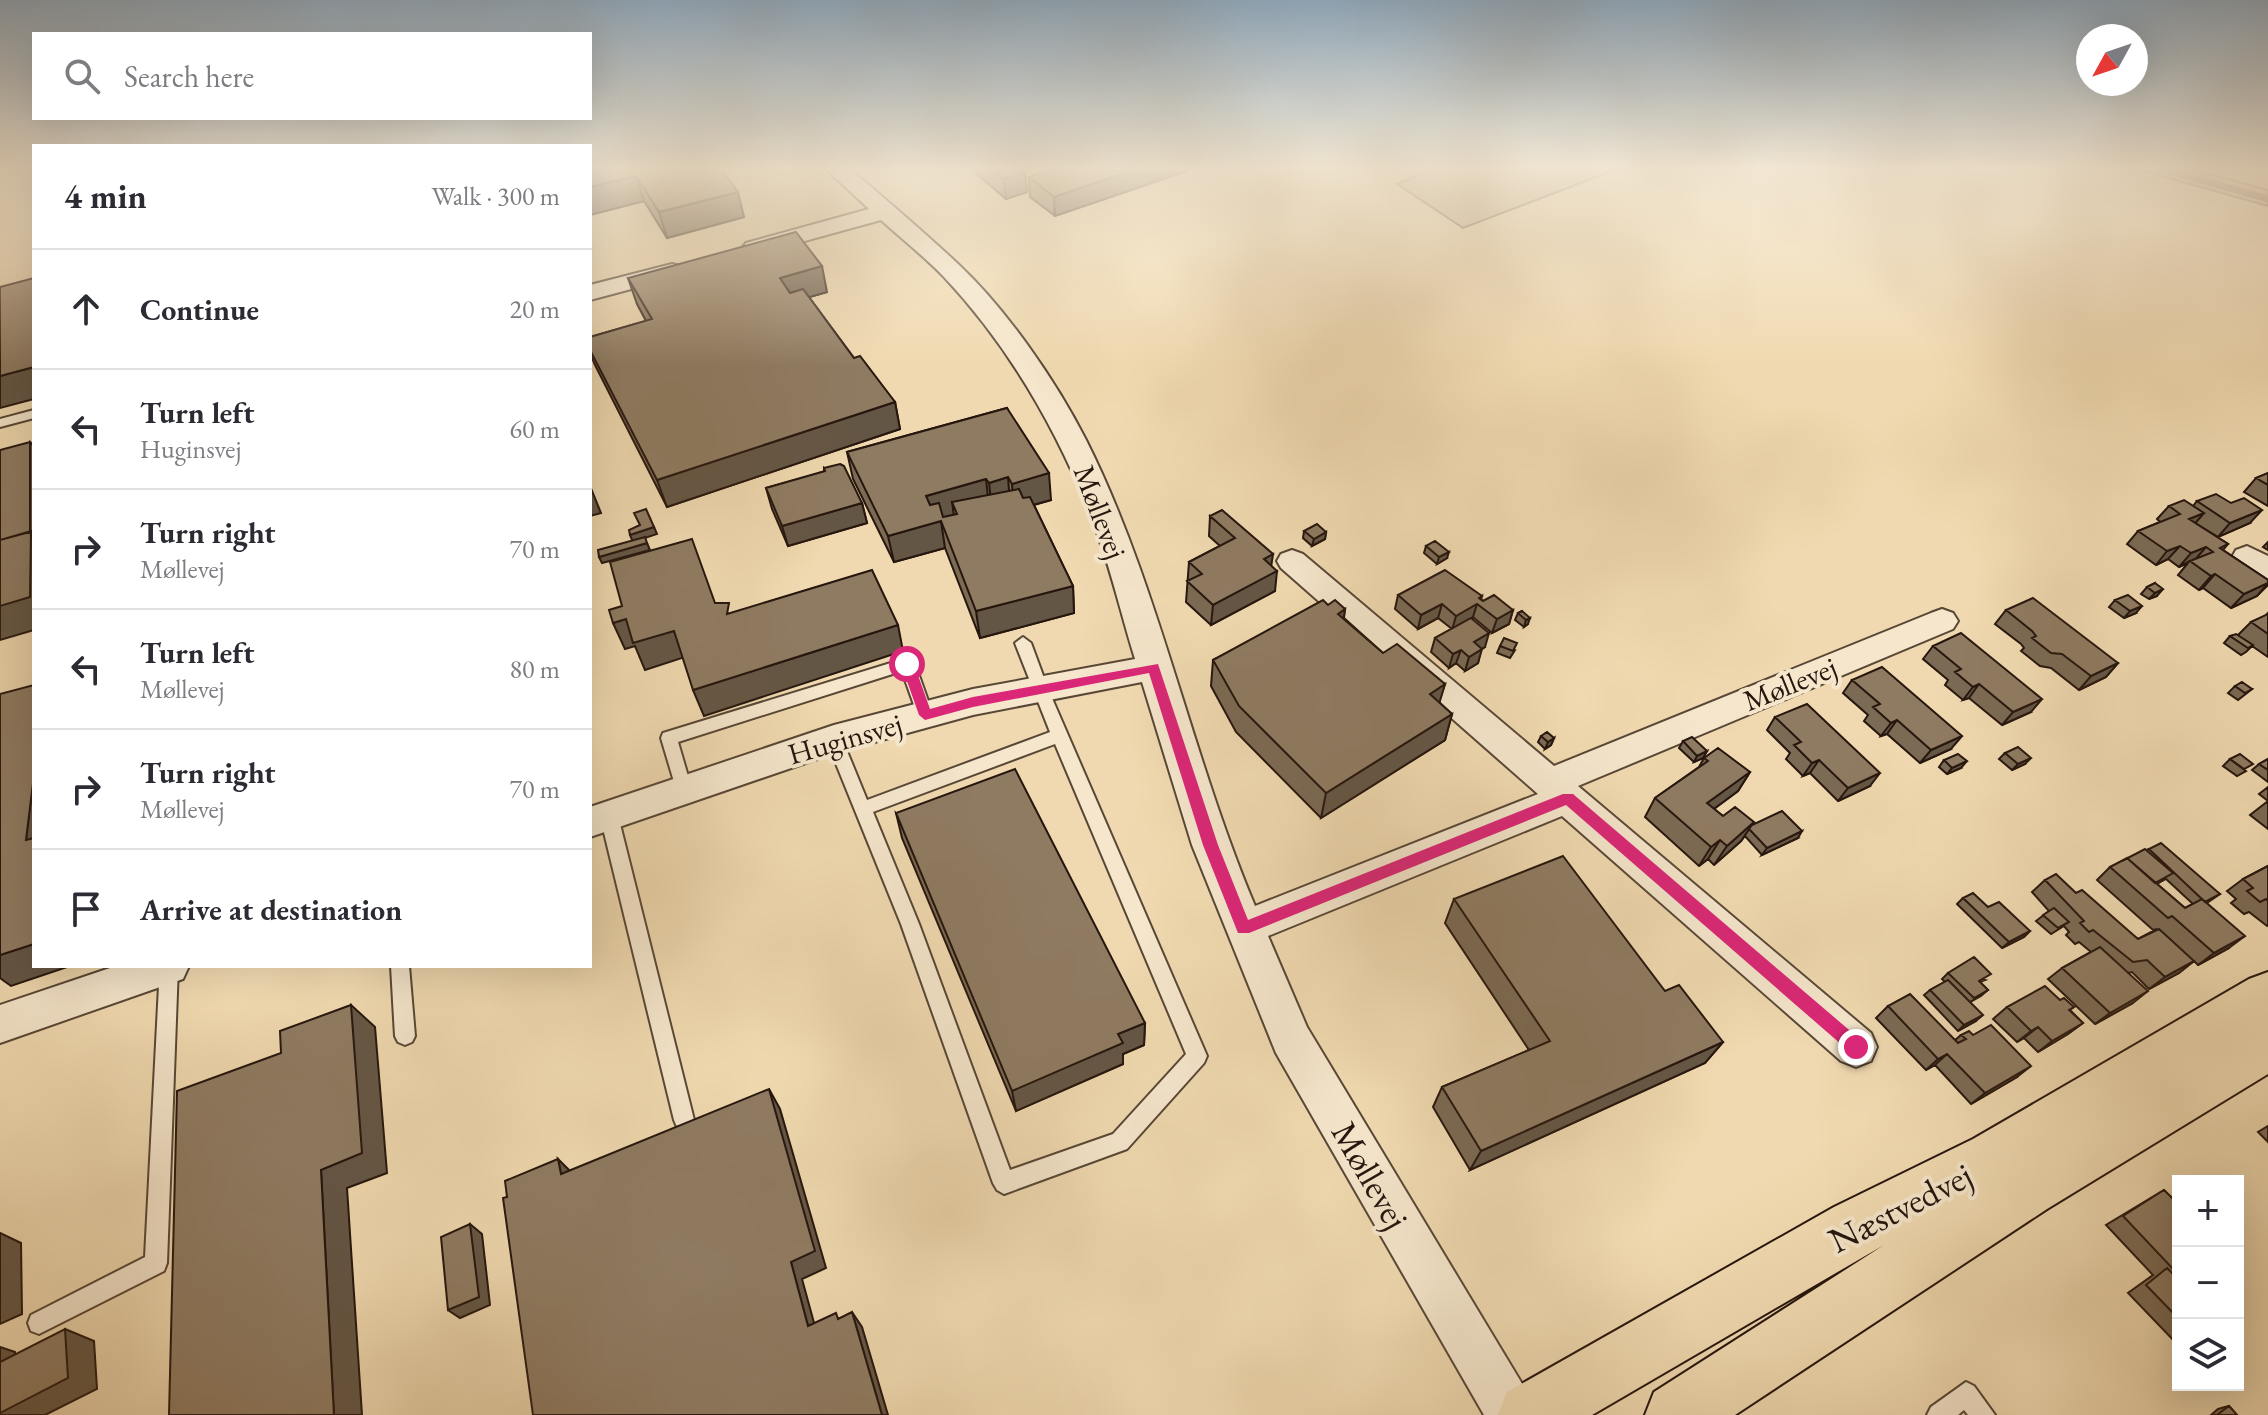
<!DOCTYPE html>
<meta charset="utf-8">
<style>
body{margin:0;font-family:"EB Garamond",serif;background:#f7f7f7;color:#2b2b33}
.controls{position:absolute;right:24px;bottom:24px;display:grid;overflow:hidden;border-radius:0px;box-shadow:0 8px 32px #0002}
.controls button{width:72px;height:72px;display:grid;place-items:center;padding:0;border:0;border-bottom:2px solid #e1e1e2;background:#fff;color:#2b2b33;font:40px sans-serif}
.compass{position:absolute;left:2076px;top:24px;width:72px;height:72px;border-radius:50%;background:#fff;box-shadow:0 8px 32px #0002;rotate:230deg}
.stop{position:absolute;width:24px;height:24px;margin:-18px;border:6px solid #db2777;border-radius:50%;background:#fff}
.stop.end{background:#db2777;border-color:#fff;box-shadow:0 2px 8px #0008}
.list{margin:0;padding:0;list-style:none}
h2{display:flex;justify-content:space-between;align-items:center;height:104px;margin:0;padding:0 32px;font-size:34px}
h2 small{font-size:26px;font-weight:400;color:#7c7c81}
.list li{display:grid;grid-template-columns:52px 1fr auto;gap:24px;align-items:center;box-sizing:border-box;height:120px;padding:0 32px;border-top:2px solid #e1e1e2}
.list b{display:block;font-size:30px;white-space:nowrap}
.list p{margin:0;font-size:26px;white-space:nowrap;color:#7c7c81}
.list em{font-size:26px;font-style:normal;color:#7c7c81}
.icon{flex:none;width:44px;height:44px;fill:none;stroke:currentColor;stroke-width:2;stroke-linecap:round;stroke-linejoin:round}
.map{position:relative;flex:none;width:2268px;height:1415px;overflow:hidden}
.search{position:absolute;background:#fff;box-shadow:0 8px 32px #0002;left:32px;top:32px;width:560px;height:88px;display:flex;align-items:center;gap:20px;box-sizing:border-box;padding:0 28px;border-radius:0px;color:#7c7c81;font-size:30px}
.panel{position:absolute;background:#fff;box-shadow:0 8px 32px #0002;left:32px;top:144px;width:560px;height:824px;border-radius:0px}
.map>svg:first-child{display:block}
.green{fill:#ceb894;stroke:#7a6751;stroke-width:2}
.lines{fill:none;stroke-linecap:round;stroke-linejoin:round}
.stream{stroke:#76634e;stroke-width:7}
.lane-casing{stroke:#584736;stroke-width:4}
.street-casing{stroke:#584736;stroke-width:4}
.primary-casing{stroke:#26160e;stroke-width:4}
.lane{fill:#f5e6cc;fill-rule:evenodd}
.street{fill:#f5e6cc;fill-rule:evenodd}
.primary{fill:#f0d9b0;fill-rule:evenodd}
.wall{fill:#7b6a54;stroke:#26160e;stroke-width:2;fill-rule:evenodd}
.shaded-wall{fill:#645645;stroke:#26160e;stroke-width:2}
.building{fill:#8f7b62;stroke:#26160e;stroke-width:2}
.route{fill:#db2777}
.labels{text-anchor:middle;stroke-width:8;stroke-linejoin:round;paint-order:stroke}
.street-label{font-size:30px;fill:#26160e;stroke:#f5e6cc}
.near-street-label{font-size:36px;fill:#26160e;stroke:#f5e6cc}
</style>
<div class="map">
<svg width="2268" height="1415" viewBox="0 0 2268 1415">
<rect width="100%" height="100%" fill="#f0d9b0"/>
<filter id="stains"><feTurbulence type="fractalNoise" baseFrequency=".0025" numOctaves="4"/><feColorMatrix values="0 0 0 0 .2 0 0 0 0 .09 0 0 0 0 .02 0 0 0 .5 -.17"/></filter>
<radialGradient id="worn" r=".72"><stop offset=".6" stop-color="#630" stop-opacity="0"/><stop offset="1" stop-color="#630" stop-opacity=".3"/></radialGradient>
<path class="green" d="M1437,168H1620L1463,228L1397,184Z
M2133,168H2188L2268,190V206Z"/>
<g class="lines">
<path class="stream" d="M2158,168L2268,199"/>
<g class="lane-casing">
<path id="lane" d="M34,410V418L0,427V419Z
M1023,637L1031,643L1048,689L1207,1056L1204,1063L1127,1149L1004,1194L997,1190L993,1183L901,924L826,739L828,734H840L867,800L1050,732L1015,643ZM1055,744L1186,1054L1113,1134L1010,1170L919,924L873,812Z
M907,658L915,664L933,715L931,719H919L902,671L678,742L692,790L690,795L684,797L678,795L661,738L663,733Z
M609,809L615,811L618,816L694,1120L691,1127L684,1130L677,1127L674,1120L600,816L603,811Z
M160,966H178L167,1263L164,1271L39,1334L31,1331L28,1323L31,1315L145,1257Z
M391,966H409L415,1036L412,1042L405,1045L398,1042L395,1036Z
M1966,1382L1974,1386L1995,1415H1968L1964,1410L1958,1415H1927L1931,1407Z"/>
</g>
<g class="street-casing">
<path id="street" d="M825,168H849C886,200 923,231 958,264C1007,310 1056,381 1086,440C1159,585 1191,755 1255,906L1538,794L1281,568L1277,561L1281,554L1292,550L1303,554L1554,766L1931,613L1942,609L1953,613L1958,621L1953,629L1578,786L1871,1033L1877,1047L1871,1061L1856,1067L1841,1061L1562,816L1268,936L1307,1027L1530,1397L1537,1415H1484L1276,1053L1192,845L1142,682L973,715L838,752L590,837V807L834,725L973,689L1135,659C1120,611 1109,560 1090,514C1056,428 1008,345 944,277C925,257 902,239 881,220L754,255L746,253L742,248L746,243L869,209Z
M672,264L680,266L684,271L680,276L590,300V285Z
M2247,546L2268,556V582C2254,578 2239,570 2232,557L2236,550Z
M116,966H189L183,979L0,1043V1005Z"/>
</g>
<g class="primary-casing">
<path id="primary" d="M2268,972V1074L2047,1209L1735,1415H1645L1654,1392L1884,1245L1592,1415H1498L1507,1392L1834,1207L1973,1139L2249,979Z"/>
</g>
<use href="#lane" class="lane"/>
<use href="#street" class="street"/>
<use href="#primary" class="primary"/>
</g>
<path class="wall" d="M590,168H720L744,217L667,238L644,201L590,215Z
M976,168H1020L1025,173L1027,192L1006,199L977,174Z
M1057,168H1187V171L1055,216L1030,197L1029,177Z
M628,278L827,292L809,297L854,358L895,402L900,429L667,507L595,365L590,353V337L646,321L637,304Z
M1007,408L1051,500L1034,505L1073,586L1074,613L980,638L945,548L894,562L853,479L847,452Z
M824,468L862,503L867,523L788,546L772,509L766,488L824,472Z
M2268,473V506L2244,492L2256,478Z
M2197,501L2250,523L2218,537L2195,523L2228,544L2223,550L2268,580V585L2257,596L2231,608L2203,588L2199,590L2178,575L2188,563L2179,567L2168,559L2156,565L2127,544L2138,531L2160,522L2157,519L2169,506H2193Z
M1210,516L1271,566L1275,591L1211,625L1186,602L1189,562L1220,546L1209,536Z
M1304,531L1326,532L1325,539L1312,546L1303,538Z
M2268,542V550L2263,547Z
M1426,546L1447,558L1437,564L1424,553Z
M2155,583L2157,596L2149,599L2141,594L2147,587Z
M1398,595L1481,600L1513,610L1509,624L1492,633L1473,617L1472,619L1485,647L1481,649L1478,663L1465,671L1456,663L1449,668L1431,652L1435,638L1452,629L1438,618L1418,629L1395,609Z
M2115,600L2136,613L2124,618L2109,607Z
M1328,605L1345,609L1344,618L1383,653L1445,684L1439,702L1452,714L1445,740L1321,818L1236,732L1211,686L1213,660Z
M2006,610L2118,663L2106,677L2079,690L2051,668L2040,666L2021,651L2024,648L2021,644L1995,624Z
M1522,611L1528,624L1524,627L1515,620L1518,613Z
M2268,613V657L2252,646L2246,652L2241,655L2224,643L2230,636L2238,635L2251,622L2265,616Z
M1500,646L1515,650L1510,658L1497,653Z
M1933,646L2031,712L2002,725L1969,698L1963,700L1945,685L1948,680L1923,659Z
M1852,680L1951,749L1920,763L1887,734L1881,736L1864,721L1868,715L1843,693Z
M2235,686L2252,689L2238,700L2228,693Z
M1775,717L1870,786L1838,801L1810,773L1803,776L1786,759L1790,753L1767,730Z
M1541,736L1554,738L1551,745L1545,749L1538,742Z
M1683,741L1707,751L1703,758L1694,762L1679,748Z
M2005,753L2025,764L2012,770L1999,759Z
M1704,758L1750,772L1738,791L1714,809L1723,816L1798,838L1762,855L1745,836L1741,841L1714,865L1708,859L1699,866L1645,817L1655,798L1699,767Z
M2230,759L2246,771L2237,776L2223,766Z
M2268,759V782L2252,770L2259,764Z
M1944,760L1961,768L1947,774L1939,767Z
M2268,787V829L2250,815L2268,801L2259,794Z
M896,813L1145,1023L1144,1045L1123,1054V1064L1016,1111L902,838Z
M2149,849L2220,894L2207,903L2229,948L2198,965L2194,961L2179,973L2149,989L2132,972L2128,973L2133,1003L2095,1024L2048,979L2062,968L2091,952L2079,942L2075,944L2066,935L2069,932L2064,926L2051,934L2036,921L2049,911L2032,892L2045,880L2076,893L2138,939L2157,929L2153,930L2097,880L2110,867ZM2166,879L2193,904L2185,908L2157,884Z
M2268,866V925L2267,926L2249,912L2244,914L2231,903L2236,899L2227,891L2243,879Z
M1963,898L2030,931L2024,937L2002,948L1957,904Z
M1454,899L1723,1042L1705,1063L1470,1170L1433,1107L1442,1087L1529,1050L1445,923Z
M1948,973L1985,980L1980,982L1988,990L1981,996L1970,1002L1976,1021L1958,1031L1924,995L1930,990L1945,982L1942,979Z
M2060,1000L2074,1007L2070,1010L2083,1023L2068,1034L2038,1052L2024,1038L2017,1042L1993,1019L2007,1007Z
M1888,1006L1955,1040L1961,1035H1973L2017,1077L1971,1104L1935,1065L1926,1070L1876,1018Z
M2268,1126V1142L2258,1132Z
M2164,1190L2178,1204V1345L2128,1293L2153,1275L2106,1225Z
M2229,1406L2237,1415H2211L2218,1409Z"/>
<path class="shaded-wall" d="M1139,168H1187V171L1055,216L1054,197Z
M1025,173L1027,192L1006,199L1004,179Z
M636,176L644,201L590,215V187Z
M738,192L744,217L667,238L659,212Z
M822,266L827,292L786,304L780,278Z
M34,367V399L0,408V376Z
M895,402L900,429L667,507L657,480Z
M30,442L34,446V630L0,640V606Z
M1049,473L1051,500L1014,510L1012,484Z
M1008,477L1010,504L992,510L989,483Z
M986,479L989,506L952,502L954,516L930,523L926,496Z
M590,486L601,513L590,516Z
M862,503L867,523L788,546L782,526Z
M2262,510L2250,523L2218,537L2230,523Z
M2204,513L2192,527L2189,519Z
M941,521L945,548L894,562L888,536Z
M654,527L657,534L633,542L630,535Z
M1326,532L1325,539L1312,546L1314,539Z
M647,543L650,550L602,563L599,557Z
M2180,546L2168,559L2156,565L2167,551Z
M2206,547L2194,561H2190L2179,567L2191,553Z
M1449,552L1447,558L1437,564L1439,557Z
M1273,554L1270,574L1277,571L1275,591L1211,625L1213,605L1264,559Z
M2215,574L2203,588L2199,590L2211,576Z
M2268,583L2257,596L2231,608L2244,594Z
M1073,586L1074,613L980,638L976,611Z
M2163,589L2157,596L2149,599L2155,593Z
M1482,596L1480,605L1477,604L1473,617L1452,630L1456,616Z
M1442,604L1438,618L1418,629L1421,615Z
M2142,606L2136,613L2124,618L2130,611Z
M1345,609L1341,636L1338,614Z
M1513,610L1509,624L1492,633L1497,619Z
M1530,618L1528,624L1524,627L1526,620Z
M626,619L674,631L685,657L645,670L635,646L625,649L613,623Z
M898,625L903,651L704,716L693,690Z
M1489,633L1485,647L1470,656L1474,642Z
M1482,649L1478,663L1465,671L1469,657Z
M1461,650L1456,663L1449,668L1453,654Z
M2118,663L2106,677L2079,690L2091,676Z
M1445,684L1437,711L1430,694Z
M1979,684L1969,698L1963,700L1973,687Z
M2042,699L2031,712L2002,725L2013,712Z
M1452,714L1445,740L1321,818L1326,793Z
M1897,720L1887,734L1881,736L1891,723Z
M1962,736L1951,749L1920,763L1931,750Z
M1554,738L1551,745L1545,749L1548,742Z
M1707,751L1703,758L1694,762L1697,756Z
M2031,758L2025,764L2012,770L2018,764Z
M1819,760L1810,773L1803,776L1812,763Z
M1967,761L1961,768L1947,774L1952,768Z
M1750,772L1738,791L1696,822L1707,803Z
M1880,773L1870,786L1838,801L1848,788Z
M34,775V847L26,840Z
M1754,822L1741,841L1714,865L1727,846Z
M1802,831L1798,838L1762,855L1767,848Z
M1720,840L1708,859L1699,866L1711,847Z
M2030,931L2024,937L2002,948L2009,942Z
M2245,936L2229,948L2198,965L2214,953Z
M34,944V966H70L11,986L0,978V955Z
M2194,961L2179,973L2149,989L2165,977Z
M2148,991L2133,1003L2095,1024L2110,1013Z
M351,1005L375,1027L387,1173L347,1188L362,1415H334L321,1170Z
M1983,1015L1976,1021L1958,1031L1964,1025Z
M1145,1023L1144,1045L1123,1054V1064L1016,1111L1012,1091L1118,1034Z
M2083,1023L2068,1034L2038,1052L2052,1041Z
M2038,1027L2024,1038L2017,1042L2031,1031Z
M1723,1042L1705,1063L1470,1170L1481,1151Z
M1947,1054L1935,1065L1926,1070L1938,1059Z
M2031,1066L2017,1077L1971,1104L1985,1093Z
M769,1089L780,1109L826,1268L802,1279L819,1341L808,1326L791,1262Z
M558,1159L577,1178L561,1174Z
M470,1224L482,1234L490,1305L460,1318L448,1310Z
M0,1233L21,1243L22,1314L0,1324Z
M852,1312L862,1327L888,1415H882Z
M65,1329L94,1341L97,1389L45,1415H0V1413Z
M0,1347L15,1352V1380L0,1375Z"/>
<path class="building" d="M590,168H720L738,192L659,212L636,176L590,187Z
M991,168H1020L1025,173L1004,179Z
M1057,168H1139L1054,197L1029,177Z
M796,232L822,266L780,278L790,293L803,289L854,358L860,356L895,402L657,480L590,350V337L652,319L628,278Z
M34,278V367L0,376V287Z
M1007,408L1049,473L1012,484L1008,477L989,483L986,479L926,496L930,505L939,503L943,517L957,514L952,502L1019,489L1023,498L1030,497L1073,586L976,611L941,521L888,536L847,452Z
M30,442V532L0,540V450Z
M840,464L844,466L862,503L782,526L766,488L825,471L824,468Z
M2268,473V485L2256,478Z
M2216,494L2231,503L2244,498L2262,510L2230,523L2197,501Z
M2184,500L2204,513L2189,519L2228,544L2220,548L2268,580V583L2244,594L2215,574L2211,576L2190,561L2213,552L2206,547L2191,553L2180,546L2167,551L2138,531L2180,514L2169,506Z
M646,509L654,527L630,535L629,530L640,525L634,513Z
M1222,510L1273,554L1264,559L1277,571L1213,605L1187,581L1202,574L1189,562L1235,538L1210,516Z
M1317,524L1326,532L1314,539L1304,531Z
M31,531L30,597L0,606V540Z
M645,537L647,543L599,557L598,550Z
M692,539L715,603H729L727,614L872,570L898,625L693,690L674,631L633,643L626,619L613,623L609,610L622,606L610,562Z
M1435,541L1449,552L1439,557L1426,546Z
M1445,570L1482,596L1479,598L1483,601L1494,595L1513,610L1497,619L1477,604L1456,616L1442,604L1421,615L1398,595Z
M2155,583L2163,589L2155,593L2147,587Z
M2128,595L2142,606L2130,611L2115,600Z
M2033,598L2118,663L2091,676L2062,654L2051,653L2032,638L2036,636L2032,631L2006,610Z
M1323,600L1328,605L1335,600L1345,609L1338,614L1383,653L1397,644L1445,684L1430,694L1452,714L1326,793L1239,706L1213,660Z
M1522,611L1530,618L1526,620L1518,613Z
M2268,614V634L2251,622Z
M1471,618L1489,633L1474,642L1482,649L1469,657L1461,650L1453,654L1435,638Z
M1961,633L2042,699L2013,712L1979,684L1973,687L1955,672L1961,669L1933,646Z
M2236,634L2253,645L2248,648L2230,636Z
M1504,638L1517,643L1513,651L1500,646Z
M1882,667L1962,736L1931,750L1897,720L1891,723L1873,707L1880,704L1852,680Z
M2242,682L2252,689L2245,693L2235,686Z
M34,685V775L26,840L34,838V944L0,955V694Z
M1807,704L1880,773L1848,788L1819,760L1812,763L1794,745L1801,742L1775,717Z
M1547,732L1554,738L1548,742L1541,736Z
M1692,737L1707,751L1697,756L1683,741Z
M2018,747L2031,758L2018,764L2005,753Z
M1718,748L1750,772L1707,803L1723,816L1735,807L1754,822L1727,846L1720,840L1711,847L1655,798L1708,761L1704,758Z
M1958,754L1967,761L1952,768L1944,760Z
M2240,754L2253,764L2244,769L2230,759Z
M2268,759V770L2259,764Z
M1015,769L1145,1023L1118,1034L1123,1043L1012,1091L896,813Z
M1782,811L1802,831L1767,848L1749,829L1752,825Z
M2161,843L2220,894L2205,902L2149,849Z
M2145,849L2173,873L2155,883L2127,858L2122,861Z
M1563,856L1665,991L1679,985L1723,1042L1481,1151L1442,1087L1550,1041L1454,899Z
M2127,858L2185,908L2202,899L2245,936L2214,953L2172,916L2168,918L2110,867Z
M2268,866V901L2266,899L2260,902L2247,891L2253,888L2243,879Z
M2056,874L2076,893L2082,890L2138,939L2159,929L2194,961L2165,977L2147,960L2133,962L2093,930L2089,932L2080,923L2084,921L2045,880Z
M1973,893L1988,907L1999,902L2030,931L2009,942L1963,898Z
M2054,908L2069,922L2058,928L2043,915Z
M2100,947L2148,991L2110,1013L2062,968Z
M1974,957L1991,974L1979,981L1988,990L1974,998L1948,973Z
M1948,980L1983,1015L1964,1025L1930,990Z
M2045,986L2060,1000L2064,998L2074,1007L2069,1010L2083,1023L2052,1041L2038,1027L2031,1031L2007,1007Z
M1910,994L1958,1043L1966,1039L1961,1035L1969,1031L1973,1035L1991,1025L2031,1066L1985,1093L1947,1054L1938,1059L1888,1006Z
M351,1005L362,1153L321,1170L334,1415H169L177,1091L281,1053L280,1031Z
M769,1089L815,1251L791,1262L808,1326L836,1313L838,1319L852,1312L882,1415H533L503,1198L507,1197L505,1181L558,1159L561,1174Z
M2164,1190L2178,1204V1265L2173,1269L2123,1216Z
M470,1224L479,1297L448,1310L441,1237Z
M2167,1268L2178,1279V1318L2146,1285Z
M65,1329L68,1378L0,1413V1362Z
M2229,1406L2237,1415H2217Z"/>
<linearGradient id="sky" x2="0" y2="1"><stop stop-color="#8fa8bc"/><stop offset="0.46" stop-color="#f8eedb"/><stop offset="1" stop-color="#f8eedb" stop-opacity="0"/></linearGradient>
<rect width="2268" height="366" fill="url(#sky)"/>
<path class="route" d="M907,660L914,664L930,709L973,697L1158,664L1218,845L1248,920L1563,794H1573L1862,1041L1864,1047L1862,1052H1850L1566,805L1249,933H1238L1203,845L1149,673L973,707L925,720L919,715L901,664Z"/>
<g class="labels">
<g class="street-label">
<text transform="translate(1100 512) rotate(69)" y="10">Møllevej</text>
<text transform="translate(1790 684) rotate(-22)" y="10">Møllevej</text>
<text transform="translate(845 739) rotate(-16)" y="10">Huginsvej</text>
</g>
<g class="near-street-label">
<text transform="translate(1371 1175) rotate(60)" y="13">Møllevej</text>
<text transform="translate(1900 1207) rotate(-27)" y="13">Næstvedvej</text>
</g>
</g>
<rect width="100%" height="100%" filter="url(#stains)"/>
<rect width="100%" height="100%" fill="url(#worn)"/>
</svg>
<div class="controls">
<button>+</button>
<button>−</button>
<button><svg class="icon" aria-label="layers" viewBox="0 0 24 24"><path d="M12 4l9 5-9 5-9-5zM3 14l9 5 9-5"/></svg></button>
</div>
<svg class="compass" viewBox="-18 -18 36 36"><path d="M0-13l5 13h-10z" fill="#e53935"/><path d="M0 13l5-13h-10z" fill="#7c7c81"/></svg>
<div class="stop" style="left:907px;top:664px"></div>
<div class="stop end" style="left:1856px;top:1047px"></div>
<div class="search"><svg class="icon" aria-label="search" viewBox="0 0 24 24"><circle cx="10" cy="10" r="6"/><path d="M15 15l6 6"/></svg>Search here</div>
<section class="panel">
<h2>4 min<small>Walk · 300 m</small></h2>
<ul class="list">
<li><svg class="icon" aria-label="ahead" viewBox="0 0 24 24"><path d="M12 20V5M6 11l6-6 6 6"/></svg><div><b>Continue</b></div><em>20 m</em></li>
<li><svg class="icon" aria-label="left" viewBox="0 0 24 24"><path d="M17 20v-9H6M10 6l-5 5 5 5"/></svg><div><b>Turn left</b><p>Huginsvej</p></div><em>60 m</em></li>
<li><svg class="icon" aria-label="right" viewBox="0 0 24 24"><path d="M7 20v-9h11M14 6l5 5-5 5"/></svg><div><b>Turn right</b><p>Møllevej</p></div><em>70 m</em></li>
<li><svg class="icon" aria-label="left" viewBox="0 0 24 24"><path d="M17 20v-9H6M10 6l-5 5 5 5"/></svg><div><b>Turn left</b><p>Møllevej</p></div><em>80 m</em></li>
<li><svg class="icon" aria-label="right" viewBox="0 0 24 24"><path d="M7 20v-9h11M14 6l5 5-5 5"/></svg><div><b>Turn right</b><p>Møllevej</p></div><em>70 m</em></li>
<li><svg class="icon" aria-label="arrive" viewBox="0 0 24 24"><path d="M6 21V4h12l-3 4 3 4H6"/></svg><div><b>Arrive at destination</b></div></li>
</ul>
</section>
</div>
